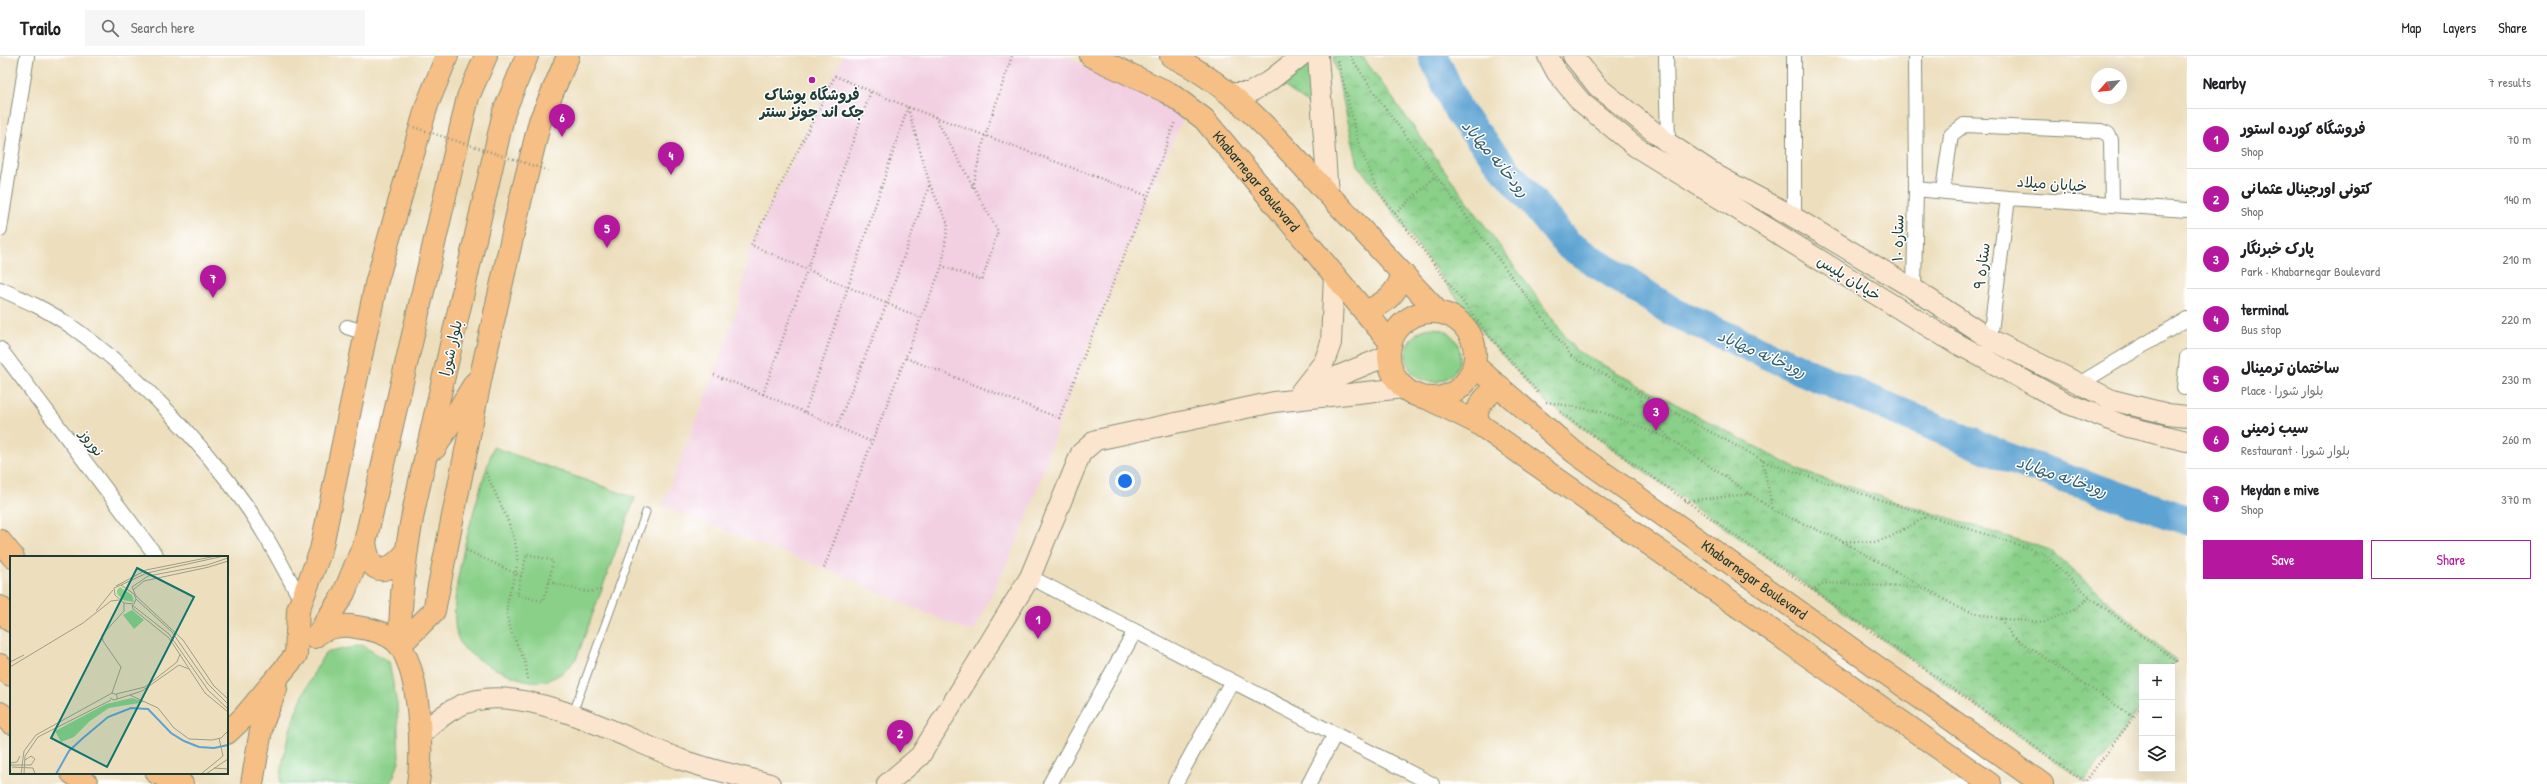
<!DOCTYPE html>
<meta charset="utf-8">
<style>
body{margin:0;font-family:"Patrick Hand","Playpen Sans Arabic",sans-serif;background:#f6f6f6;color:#202124}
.controls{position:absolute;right:12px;bottom:12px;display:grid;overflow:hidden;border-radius:0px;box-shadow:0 4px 16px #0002}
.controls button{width:36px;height:36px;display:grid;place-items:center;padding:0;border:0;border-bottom:1px solid #e0e0e0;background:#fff;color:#202124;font:20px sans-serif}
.compass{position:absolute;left:2091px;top:12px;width:36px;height:36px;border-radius:50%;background:#fff;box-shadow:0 4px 16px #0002;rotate:243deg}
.you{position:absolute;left:1125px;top:425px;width:14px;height:14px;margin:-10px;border:3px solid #fff;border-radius:50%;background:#1a73e8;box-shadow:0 0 0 6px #1a73e833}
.badge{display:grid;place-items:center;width:26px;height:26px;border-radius:50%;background:#b5179e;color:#fff;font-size:13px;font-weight:700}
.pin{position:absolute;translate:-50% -33px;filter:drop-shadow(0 1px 2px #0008)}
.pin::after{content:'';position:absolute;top:21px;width:14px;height:12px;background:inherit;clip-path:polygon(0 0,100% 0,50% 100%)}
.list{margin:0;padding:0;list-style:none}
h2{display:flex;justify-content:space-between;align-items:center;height:52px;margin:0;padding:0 16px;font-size:17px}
h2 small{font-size:13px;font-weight:400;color:#757577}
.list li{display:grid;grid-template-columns:26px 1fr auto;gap:12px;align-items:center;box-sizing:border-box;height:60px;padding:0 16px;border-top:1px solid #e0e0e0}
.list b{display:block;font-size:15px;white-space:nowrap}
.list p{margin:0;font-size:13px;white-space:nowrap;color:#757577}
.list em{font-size:13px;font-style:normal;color:#757577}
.actions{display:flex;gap:8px;padding:12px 16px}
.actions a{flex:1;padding:9px 0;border:1px solid #b5179e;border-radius:0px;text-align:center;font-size:14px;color:#b5179e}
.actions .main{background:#b5179e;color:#fff}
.icon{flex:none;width:22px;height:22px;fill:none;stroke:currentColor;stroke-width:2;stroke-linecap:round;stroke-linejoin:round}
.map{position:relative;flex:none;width:2187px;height:728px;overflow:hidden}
header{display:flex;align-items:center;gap:24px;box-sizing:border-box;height:56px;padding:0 20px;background:#fff;border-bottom:1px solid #e0e0e0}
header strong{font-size:19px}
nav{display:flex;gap:22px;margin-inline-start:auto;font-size:14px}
.search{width:280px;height:36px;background:#f6f6f6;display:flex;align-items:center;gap:10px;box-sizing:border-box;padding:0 14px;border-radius:0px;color:#757577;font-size:15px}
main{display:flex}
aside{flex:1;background:#fff}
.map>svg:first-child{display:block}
.built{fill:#f2cfe1}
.grass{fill:#8ad089;stroke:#54865e}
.park{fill:url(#park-crowns);stroke:#54865e}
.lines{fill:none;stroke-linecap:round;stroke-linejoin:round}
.river{stroke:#5ca2d2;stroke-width:30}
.lane-casing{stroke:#868e78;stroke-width:9}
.street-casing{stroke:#868e78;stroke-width:16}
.secondary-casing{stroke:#868e78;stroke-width:22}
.primary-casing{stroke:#868e78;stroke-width:24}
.path{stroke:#868e78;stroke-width:2.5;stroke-dasharray:1 3;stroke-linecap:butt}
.lane{stroke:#fff;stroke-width:7}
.street{stroke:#fff;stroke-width:14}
.secondary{stroke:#fbe5cf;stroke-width:20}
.primary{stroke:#f5bf86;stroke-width:22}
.path-bridge{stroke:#868e78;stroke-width:2.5;stroke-dasharray:1 3;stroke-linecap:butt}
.poi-dot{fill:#b5179e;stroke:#fff;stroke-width:1.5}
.labels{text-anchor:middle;stroke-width:3;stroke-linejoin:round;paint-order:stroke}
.poi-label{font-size:15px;font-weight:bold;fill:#1f3d34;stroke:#fff}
.street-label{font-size:15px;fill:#1f3d34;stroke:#fff}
.water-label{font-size:16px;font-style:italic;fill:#34606b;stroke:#fff}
.inset-river{fill:none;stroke:#5ca2d2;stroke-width:2}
.inset-road{fill:none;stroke:#9b9e86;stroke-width:1}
.view{fill:#0f766e;fill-opacity:0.15;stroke:#0f766e;stroke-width:2}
.inset-edge{fill:none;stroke:#1f3d34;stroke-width:2}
</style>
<header>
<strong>Trailo</strong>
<div class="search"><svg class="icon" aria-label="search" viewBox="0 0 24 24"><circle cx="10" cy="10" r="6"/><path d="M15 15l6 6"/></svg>Search here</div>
<nav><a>Map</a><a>Layers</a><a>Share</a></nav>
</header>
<main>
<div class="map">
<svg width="2187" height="728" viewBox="0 0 2187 728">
<defs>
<pattern id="park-crowns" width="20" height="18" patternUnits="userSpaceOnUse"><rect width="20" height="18" fill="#8ad089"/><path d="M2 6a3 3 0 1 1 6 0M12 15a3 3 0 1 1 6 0" fill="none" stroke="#70aa71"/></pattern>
</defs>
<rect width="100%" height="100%" fill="#fff"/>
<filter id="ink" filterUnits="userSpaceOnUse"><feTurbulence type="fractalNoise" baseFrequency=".025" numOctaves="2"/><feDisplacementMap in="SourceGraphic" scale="8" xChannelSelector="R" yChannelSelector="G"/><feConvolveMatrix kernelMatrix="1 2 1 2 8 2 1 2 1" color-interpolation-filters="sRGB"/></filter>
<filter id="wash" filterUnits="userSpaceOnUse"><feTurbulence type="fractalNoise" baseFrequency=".012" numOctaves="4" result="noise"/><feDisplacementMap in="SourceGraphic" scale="16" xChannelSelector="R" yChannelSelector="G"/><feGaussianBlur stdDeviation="0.9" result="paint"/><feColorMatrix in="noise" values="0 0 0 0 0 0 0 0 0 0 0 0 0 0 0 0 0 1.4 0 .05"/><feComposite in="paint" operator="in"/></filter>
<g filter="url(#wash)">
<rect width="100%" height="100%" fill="#eddfbd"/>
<path class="built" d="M843,0H1066L1185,58L1148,140L1061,361L1022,476L975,573L967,575L831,515L662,450L714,319L739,247L751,189Z"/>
<path class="grass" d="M1311,1L1316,53L1278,26Z
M1406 299a27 27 0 1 1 54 0a27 27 0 1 1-54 0Z
M493,391L635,442L577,601C562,622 543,631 518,622C499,615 477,606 463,591C436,559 482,430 493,391Z
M362,589L389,606L397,648L399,705L391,728H280C286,673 298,644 325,597Z"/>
<path class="park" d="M1333,0H1362L1575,294L1803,416L2050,494L2176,605L2171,611H2142V650L2085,726L1545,345L1487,283L1358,109Z"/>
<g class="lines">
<path class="river" d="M1433,0L1460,58L1567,188L1673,256L1803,315L2011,403L2187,464"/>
</g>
</g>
<g filter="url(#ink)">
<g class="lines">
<g class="lane-casing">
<path id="lane" d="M573,657L646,456"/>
</g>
<g class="street-casing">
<path id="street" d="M1666,0L1668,87
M1794,0V161
M1916,133L2008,142L2187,154
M1943,134L1951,79L1964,69L2101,75L2108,78L2111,84L2112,148
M0,173L27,0
M0,233C25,244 50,255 72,271C134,314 201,386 245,448C266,477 283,512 301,544
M1914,233L1916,133L1915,0
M347,271L366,277
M1990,283L2008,142
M0,293L157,501
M2079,328L2187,263
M2184,332L2187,301
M1030,521L1432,728
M1050,728L1135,575
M1175,728L1232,625
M1309,728L1335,678"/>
</g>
<g class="secondary-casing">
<path id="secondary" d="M1318,0L1328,138
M1548,0L1557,17L1581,46L1636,91L1945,281L2066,347L2128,371L2187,385
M1573,0L1598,31L1668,87L1718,120L1785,156L1914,233L1990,283L2112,344L2168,358L2187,360
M1228,37H1249L1268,26L1301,0
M1301,335L1324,306L1331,287L1334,218
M1302,335L1389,299
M420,680C438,662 457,646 484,643C543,636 626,683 682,704C710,714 741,720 770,728
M887,728L920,700L1030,521L1081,397L1096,384L1274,346L1404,332"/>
</g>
<g class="primary-casing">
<g id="primary">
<path id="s1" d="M1091,0L1169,37L1204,63L1391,287"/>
<path d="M1171,0C1234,30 1282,87 1328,138C1365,177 1402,217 1438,256"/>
<path d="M1365,256C1385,247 1396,239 1403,218"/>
<circle cx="1432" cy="299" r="43"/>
<path id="s2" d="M1475,310L1574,396L2042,728"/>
<path d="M1427,342L1476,366L1990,728"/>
<path d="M1476,366C1476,349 1485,341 1499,330"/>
<path d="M435,392L475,327"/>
<path d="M0,485L13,501"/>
<path d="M365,486C369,517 383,522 404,499"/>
<path d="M0,551L11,565"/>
<path d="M320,575L344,537L365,486L468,41L486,0"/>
<path d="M314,581C324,571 343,568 356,571C371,573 391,577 400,590C420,619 423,694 418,728"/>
<path d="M400,589L434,555L482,315L520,146L540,65L568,0"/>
<path d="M400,589C400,538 405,494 416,443L504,56L527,0"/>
<path d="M0,609L11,619"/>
<path d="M0,657L11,667"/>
<path d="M227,677L243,662L296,599L298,554L321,494L376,228L427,49L447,0"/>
<path d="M72,717L87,728"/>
<path d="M157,717L182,728"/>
<path d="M252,728L262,668L276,633"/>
</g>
</g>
<path class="path" d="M1350,0L1382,48L1572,301L1768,407L2043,497L2090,541
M1338,5L1360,93L1380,138L1487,277L1539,338
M908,51L848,231L751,189L835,20L908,51L1148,140
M935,61L998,175L982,224L942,210
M972,131L985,80L1012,0
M1395,158L1436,120
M906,302L1059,362L1148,140L1175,65
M714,319L763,338L871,35
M1637,337L1649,359L1671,384
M763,338L872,386L921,262
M1546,346L1599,355L1672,384L1773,454L1842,485L1961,553L2001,563L2044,566L2074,554L2090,541L2176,605L2171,611
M805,356L848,231L921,262L942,210L948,168L930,129L908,52
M1560,356L2085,726L2142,650
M837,370L887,247L929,130
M1762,404L1773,454
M486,417C496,441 516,474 517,500C519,519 505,538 507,559C510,584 530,602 527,626
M1685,445L1750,438
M1842,485L1875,486L1890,481L1928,460
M466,494L521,520L527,498L553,505L549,526L586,536L601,534
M824,512L872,386
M521,520L517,539L543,545L549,526
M1811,534L1827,527L1923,532
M2001,563L2012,580L2134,661"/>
<use href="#lane" class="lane"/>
<use href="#street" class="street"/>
<use href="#secondary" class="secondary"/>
<use href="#primary" class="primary"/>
<path class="path-bridge" d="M410,70L550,115"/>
</g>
</g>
<circle class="poi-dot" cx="812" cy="24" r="4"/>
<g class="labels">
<g class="poi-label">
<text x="812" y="44">فروشگاه پوشاک<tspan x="812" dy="17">جک اند جونز سنتر</tspan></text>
</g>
<g class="street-label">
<text dy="5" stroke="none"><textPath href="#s1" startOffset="211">Khabarnegar Boulevard</textPath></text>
<text transform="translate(2052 128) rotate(4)" y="5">خیابان میلاد</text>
<text transform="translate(1898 182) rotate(-89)" y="5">ستاره ۱۰</text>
<text transform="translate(1982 210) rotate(-83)" y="5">ستاره ۹</text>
<text transform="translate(1849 222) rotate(32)" y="5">خیابان پلیس</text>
<text transform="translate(451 292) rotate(-77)" y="5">بلوار شورا</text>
<text transform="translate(92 387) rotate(53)" y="5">نوروز</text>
<text dy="5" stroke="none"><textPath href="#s2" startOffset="352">Khabarnegar Boulevard</textPath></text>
</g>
<g class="water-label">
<text transform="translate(1496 102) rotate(50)" y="6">رودخانه مهاباد</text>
<text transform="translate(1762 297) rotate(24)" y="6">رودخانه مهاباد</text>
<text transform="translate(2062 420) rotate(19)" y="6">رودخانه مهاباد</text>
</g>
</g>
<g transform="translate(10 500)">
<rect width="218" height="218" fill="#eddfbd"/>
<path d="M110,31L122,39L124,46L113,44L107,38V34ZM122,54L134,64L124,73L113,59Z" fill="#8ad089"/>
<path d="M122,142L135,146L99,152L80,165L64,181L51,186L45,175L96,148Z" fill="#8ad089"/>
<path class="inset-river" d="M46,218L59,195L73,182L98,161L121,152L138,153L161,177L174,185L189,191L204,192L218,189"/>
<path class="inset-road" d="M218,2L197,9L138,20L122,31L126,40L173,84L204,130L218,143M111,29L137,17L214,0M111,29L124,38L126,43L124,48L114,47L105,39L104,32ZM106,30L136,14L206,0M123,34L134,25L199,11L218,5M126,43L162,76L198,128L218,148M122,49L123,53L159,82L195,137L218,156M122,49L159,78L198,134L218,153M86,55L103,34M0,106L14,99M0,111L73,67L101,45L109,44M102,137L111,111L93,85L92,79L114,55V47M106,138L135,131L167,106L170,98M120,139L148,152L164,172L179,183L202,184L211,182L218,175M100,142L104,144L132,135L169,109L179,113M209,182L213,200M0,207L7,206L10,200M0,209H21L25,203L21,200L15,204M2,211L23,212L25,218M204,212L218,213M11,218L14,195L26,179L102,137L107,139V143M14,218L15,200L28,181L101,144M191,218L213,200M196,218L218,203"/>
<path class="view" d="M127,12L184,41L97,211L41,182Z"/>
<rect width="218" height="218" class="inset-edge"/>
</g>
</svg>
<div class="controls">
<button>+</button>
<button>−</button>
<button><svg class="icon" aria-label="layers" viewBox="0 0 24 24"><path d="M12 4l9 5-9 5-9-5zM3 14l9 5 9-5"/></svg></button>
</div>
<svg class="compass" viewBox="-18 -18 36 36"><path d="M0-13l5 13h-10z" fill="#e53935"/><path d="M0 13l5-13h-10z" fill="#757577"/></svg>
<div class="you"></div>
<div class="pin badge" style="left:1038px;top:583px">1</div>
<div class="pin badge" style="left:900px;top:697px">2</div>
<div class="pin badge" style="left:1656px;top:375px">3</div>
<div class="pin badge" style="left:671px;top:119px">4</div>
<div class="pin badge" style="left:607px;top:192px">5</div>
<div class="pin badge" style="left:562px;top:81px">6</div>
<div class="pin badge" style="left:213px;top:242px">7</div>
</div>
<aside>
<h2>Nearby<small>7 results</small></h2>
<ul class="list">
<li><span class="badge">1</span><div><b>فروشگاه کورده استور</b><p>Shop</p></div><em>70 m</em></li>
<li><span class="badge">2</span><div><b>کتونی اورجینال عثمانی</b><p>Shop</p></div><em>140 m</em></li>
<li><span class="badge">3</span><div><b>پارک خبرنگار</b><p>Park · Khabarnegar Boulevard</p></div><em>210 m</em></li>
<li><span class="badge">4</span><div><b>terminal</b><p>Bus stop</p></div><em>220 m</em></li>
<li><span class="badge">5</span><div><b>ساختمان ترمینال</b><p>Place · بلوار شورا</p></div><em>230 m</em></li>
<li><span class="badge">6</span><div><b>سیب زمینی</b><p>Restaurant · بلوار شورا</p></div><em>260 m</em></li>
<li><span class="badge">7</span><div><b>Meydan e mive</b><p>Shop</p></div><em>370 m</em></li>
</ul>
<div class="actions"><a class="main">Save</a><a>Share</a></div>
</aside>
</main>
